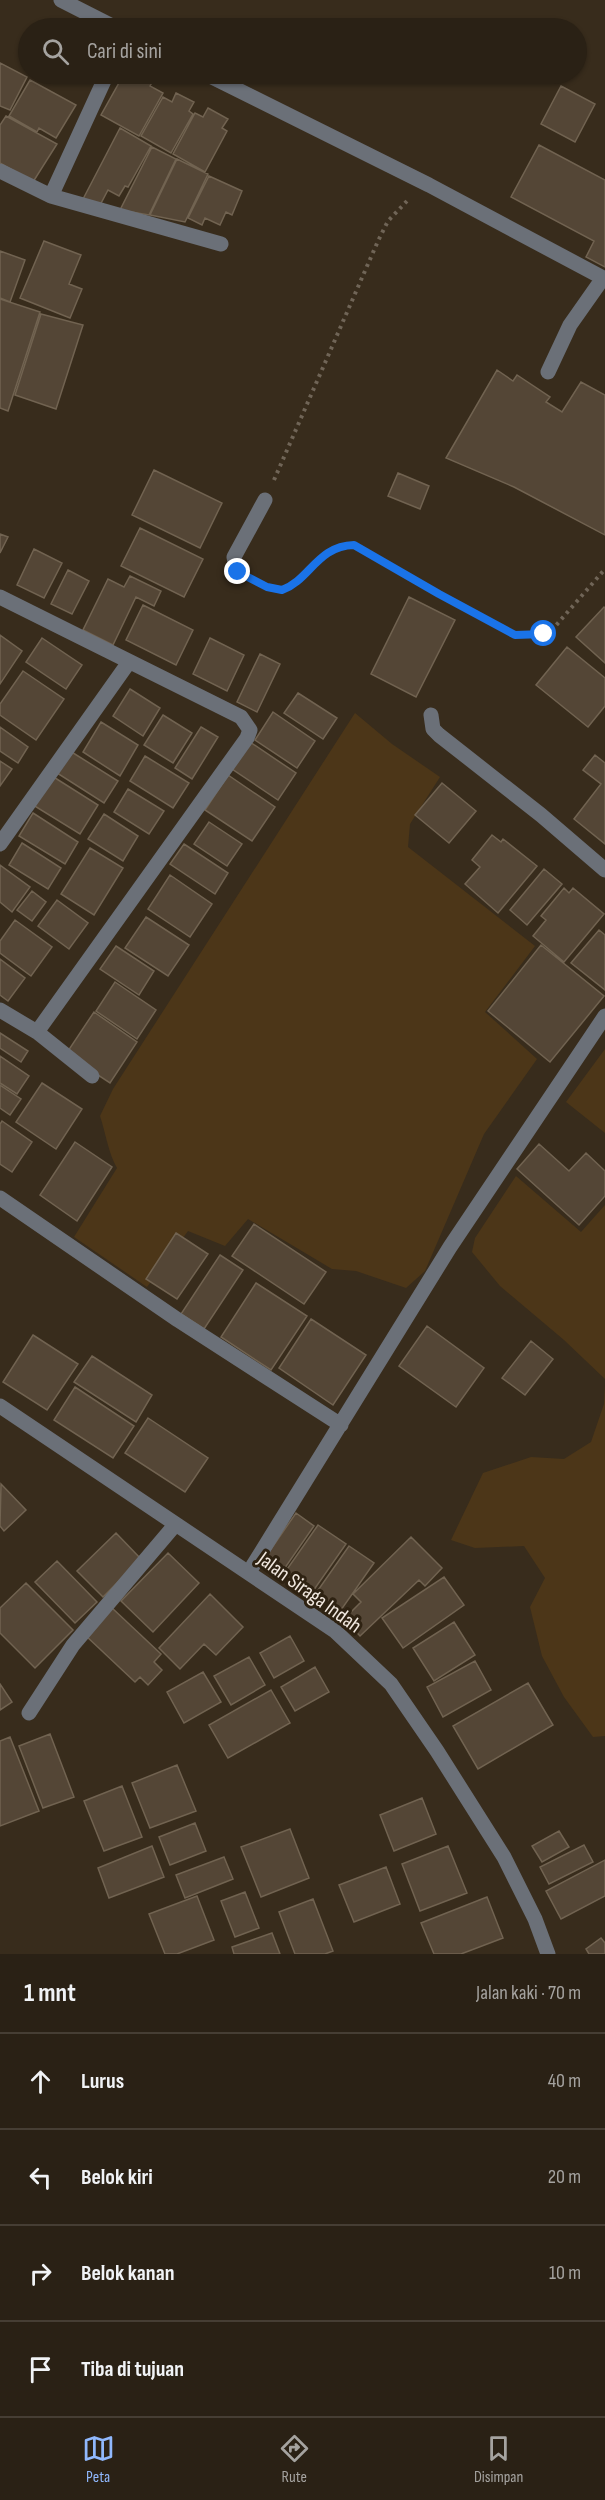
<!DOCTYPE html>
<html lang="id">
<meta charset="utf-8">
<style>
body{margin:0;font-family:"Sofia Sans Condensed",sans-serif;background:#362e22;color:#f1f3f6}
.stop{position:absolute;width:18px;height:18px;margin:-14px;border:4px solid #1a73e8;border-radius:50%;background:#fff}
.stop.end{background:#1a73e8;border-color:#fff;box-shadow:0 2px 6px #0008}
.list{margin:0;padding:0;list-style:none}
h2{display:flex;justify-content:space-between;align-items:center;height:78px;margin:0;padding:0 24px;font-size:26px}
h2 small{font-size:20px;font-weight:400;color:#a5a3a0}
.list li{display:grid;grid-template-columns:39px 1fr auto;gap:18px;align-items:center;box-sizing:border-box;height:96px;padding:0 24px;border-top:2px solid #463e34}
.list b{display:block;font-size:22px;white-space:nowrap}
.list em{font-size:20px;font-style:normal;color:#a5a3a0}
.icon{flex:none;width:33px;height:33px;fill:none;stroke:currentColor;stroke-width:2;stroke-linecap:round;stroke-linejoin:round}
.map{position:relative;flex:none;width:605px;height:1954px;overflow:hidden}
.search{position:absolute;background:#2a2115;box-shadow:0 2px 4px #0004;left:18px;right:18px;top:18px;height:66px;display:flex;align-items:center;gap:15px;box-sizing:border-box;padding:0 21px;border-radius:33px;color:#a5a3a0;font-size:22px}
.sheet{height:462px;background:#2a2115}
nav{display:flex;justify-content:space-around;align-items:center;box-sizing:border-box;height:84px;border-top:2px solid #463e34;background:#2a2115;font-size:16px;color:#a5a3a0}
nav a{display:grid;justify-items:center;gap:3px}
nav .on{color:#90b8fd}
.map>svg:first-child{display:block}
.green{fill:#4c3618}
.building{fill:#544636;stroke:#716351;stroke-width:1.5}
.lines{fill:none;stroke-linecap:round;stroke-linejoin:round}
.path{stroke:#706557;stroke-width:4;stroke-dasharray:3 4.5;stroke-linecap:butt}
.minor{stroke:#6b7078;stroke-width:15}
.route{stroke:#1a73e8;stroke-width:8}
.labels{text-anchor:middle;stroke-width:6;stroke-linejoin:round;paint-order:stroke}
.street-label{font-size:21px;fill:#f2e9e0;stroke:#2e2212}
</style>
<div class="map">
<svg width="605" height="1954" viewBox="0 0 605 1954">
<rect width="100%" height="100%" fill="#382c1c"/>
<path class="green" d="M355,713L392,744L440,777L410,824L408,847L535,946L485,1012L537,1059L484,1134L425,1271L406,1288L356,1271L332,1269L248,1219L225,1246L188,1231L147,1287L74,1237L117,1168C108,1152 106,1134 100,1116L113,1089Z
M605,1049V1133L566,1102Z
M516,1176L581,1232L605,1205V1379L564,1340L500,1286L472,1252L475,1238Z
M605,1385V1736L593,1737L564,1697L542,1656L530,1607L545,1578L524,1546L475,1548L451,1540L483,1473L531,1457L564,1459L591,1442L604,1404Z"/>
<path class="building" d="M0,63L27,77L10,110L0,106Z
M124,74L135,78L138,74H143L154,79L150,86L163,93L139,136L101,115Z
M30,80L76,105L56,138L39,128L37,132L9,116Z
M561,86L595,104L575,142L541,124Z
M176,93L194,102L189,111L193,114L171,153L141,136L163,97L172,102Z
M208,108L228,119L222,128L227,131L205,172L173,154L195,113L203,117Z
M6,116L57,144L33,182L0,163V125Z
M120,128L151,146L128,187L125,186L119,196L108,190L99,207L82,201Z
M539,145L605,180V267L586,257L594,241L511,197Z
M152,147L176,159L149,215L120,210Z
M177,159L208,174L185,222L150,215Z
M209,176L242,191L232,215L226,212L220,225L205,218L202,225L188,218Z
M44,241L81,255L69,284L82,289L70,318L20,298Z
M0,251L25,260L10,302L0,298Z
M0,299L40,312L8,411L0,408Z
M41,314L83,325L56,409L15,395Z
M497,370L513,381L517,375L550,397L546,402L562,412L581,382L605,395V535L514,487L446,458Z
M154,470L222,503L200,548L132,515Z
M398,473L429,486L420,509L388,496Z
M140,528L203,559L184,597L121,566Z
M0,534L8,537L0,553Z
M34,549L62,563L44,598L17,585Z
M68,570L89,581L72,614L51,604Z
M130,576L161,591L154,606L136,597L113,645L83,630L108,579L124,587Z
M409,597L455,620L416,697L371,674Z
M143,605L193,630L176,665L126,640Z
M604,607L605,608V663L576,637Z
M0,635L22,651L0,684Z
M42,638L82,665L66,689L26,662Z
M210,638L244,655L227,691L193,674Z
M567,647L605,678V706L588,727L536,685Z
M260,654L280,664L257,712L237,702Z
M23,671L64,699L36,740L0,715V704Z
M130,689L160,708L143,736L113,716Z
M298,693L337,718L323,739L284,713Z
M273,712L315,741L297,768L255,740Z
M163,715L192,733L173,763L144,745Z
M101,722L138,745L120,776L83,752Z
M0,727L28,747L18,763L0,751Z
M201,727L218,737L192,779L175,768Z
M250,742L296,773L278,800L232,769Z
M70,751L118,781L104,803L57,773Z
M595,755L605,763V844L574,819L601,784L583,770Z
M145,756L189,783L173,808L130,781Z
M0,761L12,769L0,786Z
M228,775L275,807L252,841L205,810Z
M52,776L98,805L80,834L33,805Z
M442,783L476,811L449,843L415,815Z
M128,789L164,811L149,834L114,812Z
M33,813L78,842L65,864L19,836Z
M104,814L138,836L123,861L88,839Z
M209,822L242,844L227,866L194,844Z
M492,835L501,842L503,839L537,866L498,913L465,884L480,867L472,860Z
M22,843L61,868L48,889L9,865Z
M184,844L228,873L215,894L170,864Z
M90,848L123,868L94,915L61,894Z
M0,865L30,887L12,912L0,902Z
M544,869L562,884L527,925L510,910Z
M170,875L212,904L190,937L148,909Z
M564,888L569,893L573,888L604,914L564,962L533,936L546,920L541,916Z
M32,891L46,902L32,921L17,910Z
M57,900L88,923L69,949L38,926Z
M146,917L189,945L168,976L125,948Z
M15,920L52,947L31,976L0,953V941Z
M599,930L605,935V990L571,963Z
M541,945L604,996L550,1062L488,1011Z
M116,946L154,971L139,995L100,969Z
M0,959L25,978L8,1001L0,995Z
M115,982L156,1010L137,1039L96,1011Z
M94,1012L137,1042L110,1083L66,1054Z
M0,1033L28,1051L21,1062L0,1048Z
M0,1056L29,1076L17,1094L0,1083Z
M42,1083L82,1109L56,1149L16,1122Z
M0,1085L21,1099L10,1115L0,1108Z
M2,1121L32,1142L12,1172L0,1164V1124Z
M75,1142L112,1167L77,1221L40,1195Z
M539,1144L569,1171L586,1153L605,1171V1196L579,1225L517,1169Z
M254,1224L326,1272L304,1304L232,1256Z
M176,1233L208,1254L177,1299L146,1279Z
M220,1255L243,1270L204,1329L181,1314Z
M256,1283L307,1316L271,1370L221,1337Z
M311,1319L366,1355L333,1405L279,1368Z
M427,1326L484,1368L456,1407L399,1366Z
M33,1335L78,1364L47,1410L3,1382Z
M531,1341L553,1359L525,1395L502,1378Z
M92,1356L152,1395L136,1422L74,1382Z
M75,1387L134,1426L113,1458L54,1420Z
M148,1418L208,1458L185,1492L125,1453Z
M1,1484L26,1510L4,1531L0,1526Z
M296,1513L314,1526L280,1575L262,1562Z
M318,1525L346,1544L311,1594L283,1575Z
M116,1533L141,1559L103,1597L77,1571Z
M411,1537L442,1568L425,1586L419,1580L360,1636L344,1619L361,1602L353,1594Z
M349,1546L374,1563L341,1610L316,1593Z
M168,1553L199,1583L153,1632L121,1601Z
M57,1561L97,1602L75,1623L35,1582Z
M444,1577L464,1605L403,1648L382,1618Z
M26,1583L73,1630L35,1668L0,1633V1608Z
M210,1594L243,1627L216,1655L204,1644L180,1669L159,1648Z
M111,1607L161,1654L154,1662L162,1670L148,1685L140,1677L135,1682L85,1635Z
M454,1622L475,1655L434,1681L413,1648Z
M290,1636L304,1661L274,1678L260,1653Z
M249,1657L265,1685L231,1705L214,1676Z
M475,1661L491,1690L443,1717L427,1687Z
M315,1667L329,1692L295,1711L281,1687Z
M203,1672L221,1702L184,1723L167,1692Z
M528,1683L553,1725L478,1769L453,1726Z
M0,1684L12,1702L0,1710Z
M271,1690L290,1723L228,1758L209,1725Z
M50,1734L74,1797L43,1808L19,1746Z
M10,1737L39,1811L0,1826V1741Z
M177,1765L196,1811L150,1828L132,1783Z
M122,1786L142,1837L104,1851L84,1801Z
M422,1798L436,1834L394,1851L380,1815Z
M195,1823L206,1851L170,1865L159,1837Z
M290,1829L309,1878L261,1897L241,1847Z
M559,1831L569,1847L542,1862L532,1846Z
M584,1845L593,1862L549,1884L540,1867Z
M152,1846L164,1877L109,1898L98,1868Z
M448,1846L467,1893L420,1911L402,1864Z
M224,1857L233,1879L185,1898L176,1875Z
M605,1860V1896L561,1919L546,1891Z
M386,1867L400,1904L354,1922L339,1885Z
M245,1892L259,1928L235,1937L221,1901Z
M197,1896L214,1940L177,1954H165L149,1914Z
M487,1897L503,1938L461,1954H434L421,1923Z
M313,1899L333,1951L325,1954H295L279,1912Z
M272,1933L280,1954H234L232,1947Z
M601,1938L605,1943V1954H589L586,1949Z"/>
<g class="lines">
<path class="path" d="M274,480L378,241L388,221L407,201
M255,581L277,589H287L329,552L347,545H354L439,595L515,635L544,634L552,630L605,569"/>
<path class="minor" d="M61,0L116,28
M206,74L429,185L605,279
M0,171L51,196L107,74
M51,196L221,244
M548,372L570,325L603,278
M236,567L234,557L265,500
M0,597L241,717L250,730L247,738L37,1032
M431,715L433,729L439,735L541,815L605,870
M0,844L129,662
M0,1010L37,1032L92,1076
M0,1198L178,1320L341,1425
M0,1406L335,1631L391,1684L437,1751L504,1857L535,1919L548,1954
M249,1572L450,1247L605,1016
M29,1713L73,1645L175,1525"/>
</g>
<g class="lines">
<path class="route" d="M238,572L267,587L282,590C310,580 317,546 354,545L439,594L515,635L544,634"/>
</g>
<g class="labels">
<g class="street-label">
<text transform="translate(310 1592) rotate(36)" y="7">Jalan Siraga Indah</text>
</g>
</g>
</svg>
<div class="stop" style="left:544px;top:634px"></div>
<div class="stop end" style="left:238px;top:572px"></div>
<div class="search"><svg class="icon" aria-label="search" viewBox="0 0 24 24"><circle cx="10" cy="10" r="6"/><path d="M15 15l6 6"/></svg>Cari di sini</div>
</div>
<section class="sheet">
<h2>1 mnt<small>Jalan kaki · 70 m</small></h2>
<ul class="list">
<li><svg class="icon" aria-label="ahead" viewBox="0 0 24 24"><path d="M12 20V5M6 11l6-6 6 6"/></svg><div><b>Lurus</b></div><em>40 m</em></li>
<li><svg class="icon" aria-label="left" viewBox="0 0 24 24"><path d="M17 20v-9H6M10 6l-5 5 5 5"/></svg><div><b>Belok kiri</b></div><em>20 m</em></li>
<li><svg class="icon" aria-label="right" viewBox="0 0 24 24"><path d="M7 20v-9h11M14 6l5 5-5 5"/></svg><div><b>Belok kanan</b></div><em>10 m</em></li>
<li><svg class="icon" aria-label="arrive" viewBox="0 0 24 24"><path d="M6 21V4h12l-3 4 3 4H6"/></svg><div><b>Tiba di tujuan</b></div></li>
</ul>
</section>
<nav>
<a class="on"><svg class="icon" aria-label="map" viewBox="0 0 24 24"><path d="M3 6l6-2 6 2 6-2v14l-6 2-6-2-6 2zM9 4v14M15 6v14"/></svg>Peta</a>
<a><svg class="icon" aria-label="directions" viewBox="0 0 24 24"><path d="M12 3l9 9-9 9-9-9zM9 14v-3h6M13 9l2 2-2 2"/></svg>Rute</a>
<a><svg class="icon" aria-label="saved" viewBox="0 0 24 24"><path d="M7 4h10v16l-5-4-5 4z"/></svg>Disimpan</a>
</nav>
